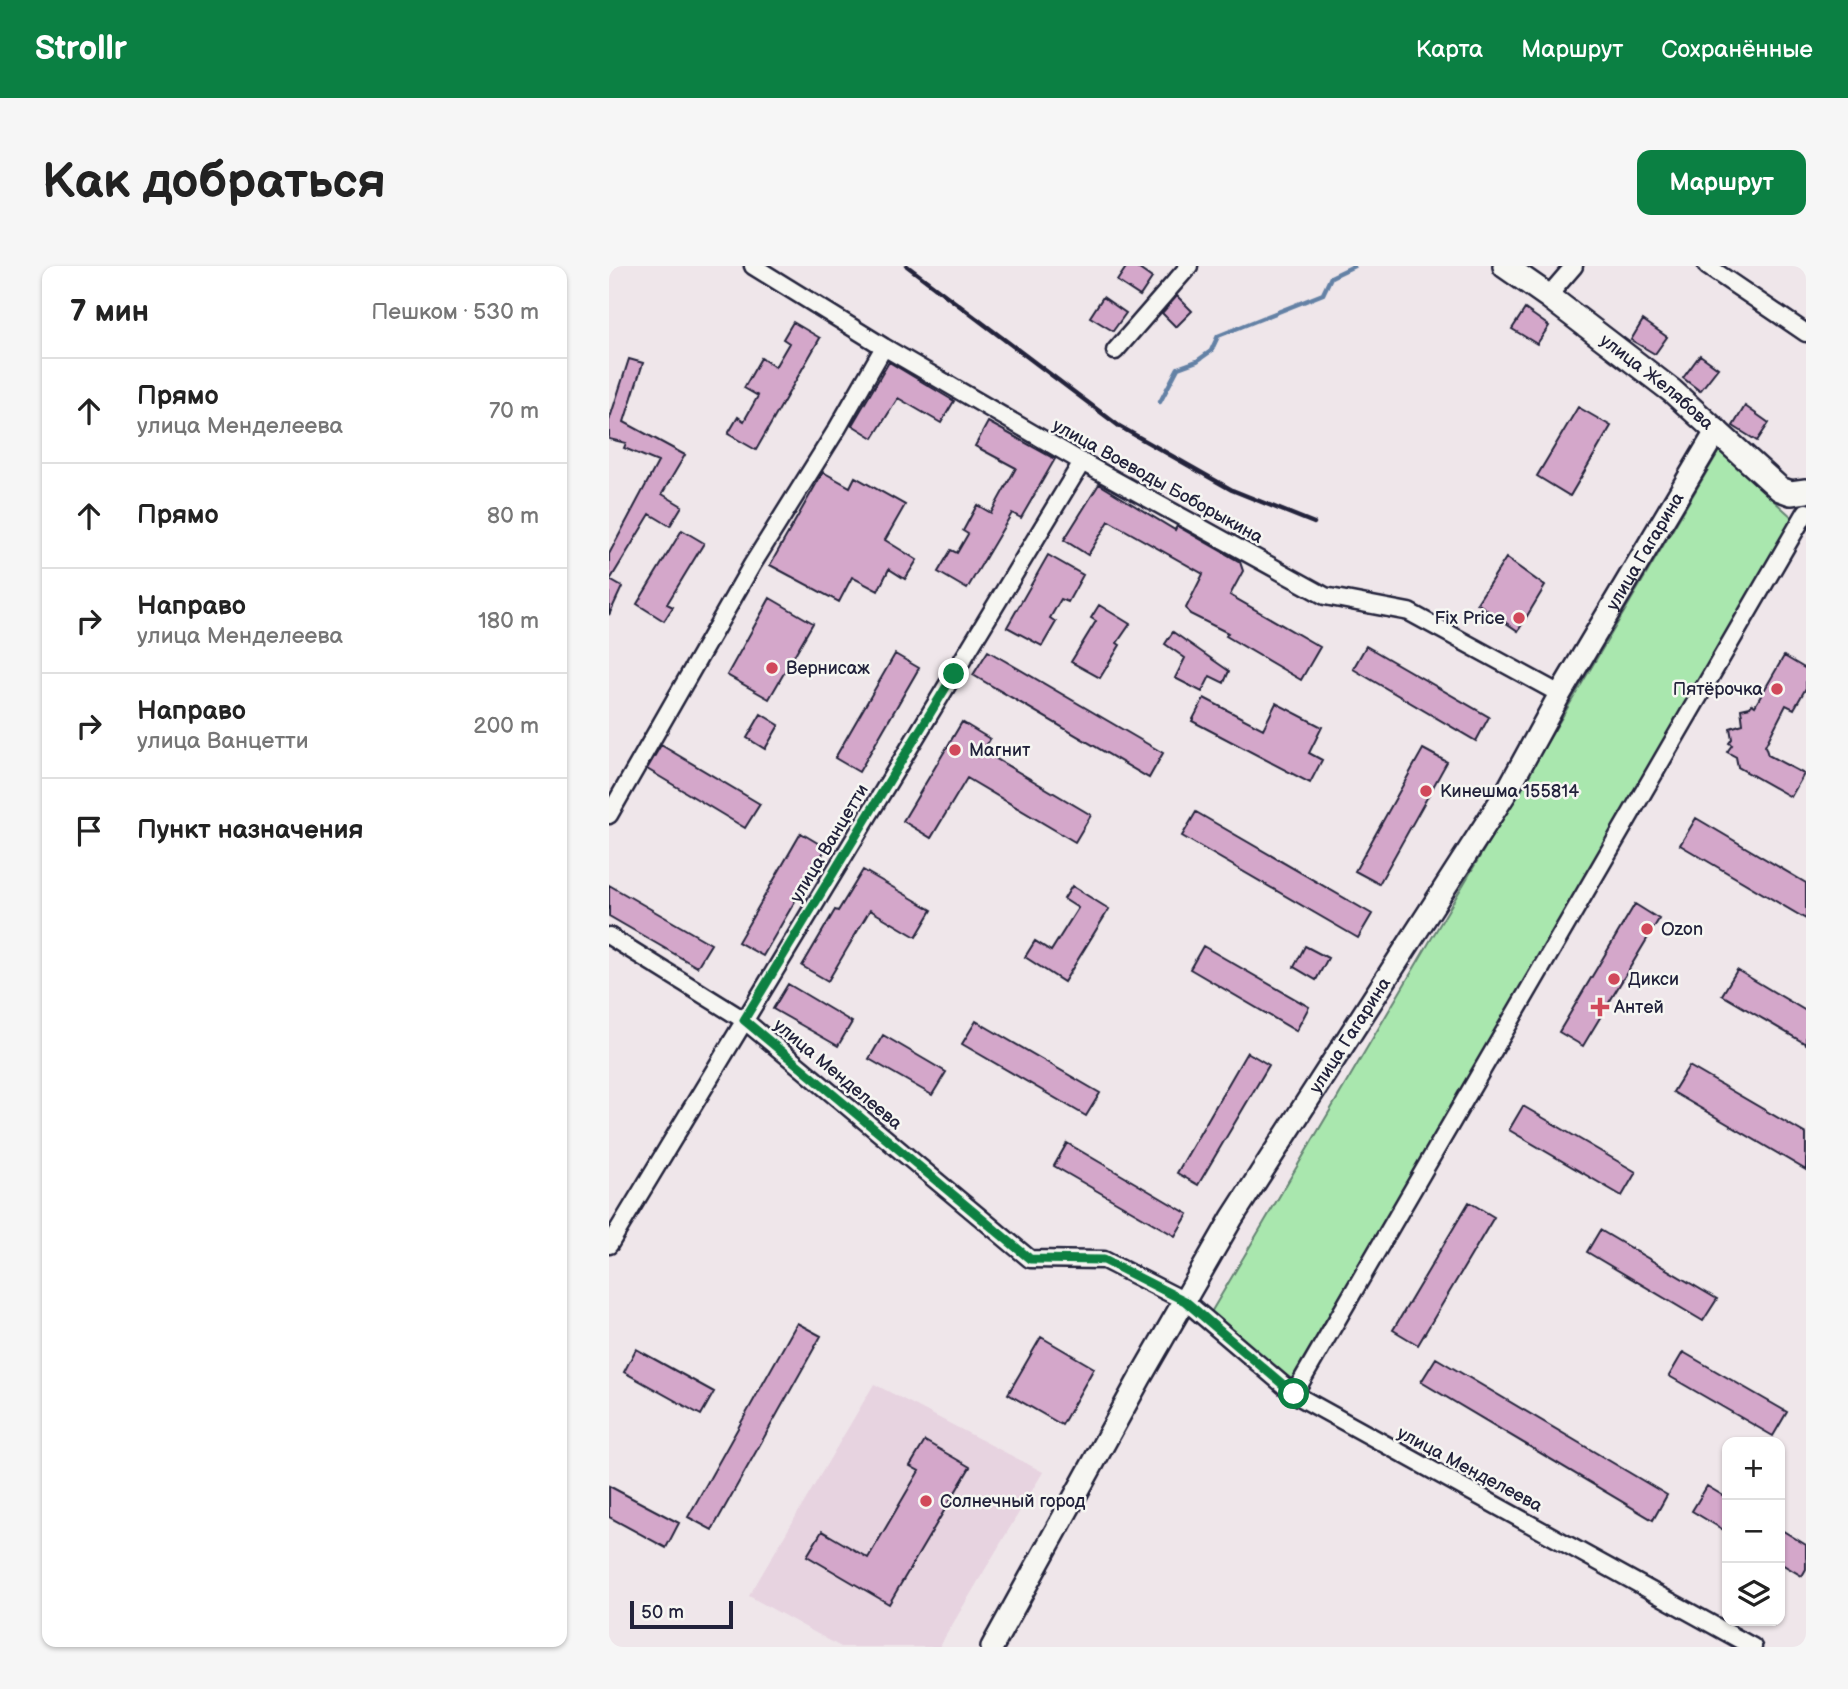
<!DOCTYPE html>
<html lang="ru">
<meta charset="utf-8">
<style>
body{margin:0;font-family:"Balsamiq Sans",sans-serif;background:#f6f6f6;color:#222}
.controls{position:absolute;right:21px;bottom:21px;display:grid;overflow:hidden;border-radius:14px;box-shadow:0 2px 5px #0004}
.controls button{width:63px;height:63px;display:grid;place-items:center;padding:0;border:0;border-bottom:2px solid #e0e0e0;background:#fff;color:#222;font:35px sans-serif}
.scale{position:absolute;left:21px;bottom:18px;width:103px;box-sizing:border-box;padding-left:7px;border:4px solid #22223b;border-top:0;font-size:19px;line-height:24px;white-space:nowrap;color:#22223b;-webkit-text-stroke:5px #f6f6f2;paint-order:stroke}
.stop{position:absolute;width:21px;height:21px;margin:-16px;border:5px solid #0b8043;border-radius:50%;background:#fff}
.stop.end{background:#0b8043;border-color:#fff;box-shadow:0 2px 7px #0008}
.list{margin:0;padding:0;list-style:none}
h2{display:flex;justify-content:space-between;align-items:center;height:91px;margin:0;padding:0 28px;font-size:30px}
h2 small{font-size:23px;font-weight:400;color:#767676}
.list li{display:grid;grid-template-columns:46px 1fr auto;gap:21px;align-items:center;box-sizing:border-box;height:105px;padding:0 28px;border-top:2px solid #e0e0e0}
.list b{display:block;font-size:26px;white-space:nowrap}
.list p{margin:0;font-size:23px;white-space:nowrap;color:#767676}
.list em{font-size:23px;font-style:normal;color:#767676}
.icon{flex:none;width:38px;height:38px;fill:none;stroke:currentColor;stroke-width:2;stroke-linecap:round;stroke-linejoin:round}
.map{position:relative;flex:none;width:1197px;height:1381px;overflow:hidden;border-radius:14px}
header{display:flex;align-items:center;gap:42px;box-sizing:border-box;height:98px;padding:0 35px;background:#0b8043;color:#fff}
header strong{font-size:33px}
nav{display:flex;gap:38px;margin-inline-start:auto;font-size:24px}
.intro{display:flex;align-items:center;justify-content:space-between;box-sizing:border-box;height:168px;padding:0 42px}
h1{margin:0;font-size:49px}
.button{padding:18px 32px;border-radius:14px;background:#0b8043;color:#fff;font-size:24px;font-weight:700}
main{display:flex;gap:42px;padding:0 42px}
aside{flex:1;background:#fff;border-radius:14px;box-shadow:0 2px 5px #0004}
.map>svg:first-child{display:block}
.built{fill:#e7d3e0}
.green{fill:#a9e7ae;stroke:#668474;stroke-width:2}
.lines{fill:none;stroke-linecap:round;stroke-linejoin:round}
.stream{stroke:#6481a5;stroke-width:4.5}
.building{fill:#d4a7ca;stroke:#22223b;stroke-width:2}
.minor-casing{stroke:#22223b;stroke-width:21}
.tertiary-casing{stroke:#22223b;stroke-width:26}
.secondary-casing{stroke:#22223b;stroke-width:28}
.minor{stroke:#f6f6f2;stroke-width:16}
.tertiary{stroke:#f6f6f2;stroke-width:21}
.secondary{stroke:#f6f6f2;stroke-width:23}
.rail{stroke:#22223b;stroke-width:4.5}
.route{stroke:#0b8043;stroke-width:9}
.poi-dot{fill:#d1495b;stroke:#f6f6f2;stroke-width:2.5}
.labels{text-anchor:middle;stroke-width:5;stroke-linejoin:round;paint-order:stroke}
.street-label{font-size:18px;fill:#22223b;stroke:#f6f6f2}
.poi-label{font-size:18px;fill:#22223b;stroke:#f6f6f2;text-anchor:start}
</style>
<header>
<strong>Strollr</strong>
<nav><a>Карта</a><a>Маршрут</a><a>Сохранённые</a></nav>
</header>
<div class="intro"><h1>Как добраться</h1><a class="button">Маршрут</a></div>
<main>
<aside>
<h2>7 мин<small>Пешком · 530 m</small></h2>
<ul class="list">
<li><svg class="icon" aria-label="ahead" viewBox="0 0 24 24"><path d="M12 20V5M6 11l6-6 6 6"/></svg><div><b>Прямо</b><p>улица Менделеева</p></div><em>70 m</em></li>
<li><svg class="icon" aria-label="ahead" viewBox="0 0 24 24"><path d="M12 20V5M6 11l6-6 6 6"/></svg><div><b>Прямо</b></div><em>80 m</em></li>
<li><svg class="icon" aria-label="right" viewBox="0 0 24 24"><path d="M7 20v-9h11M14 6l5 5-5 5"/></svg><div><b>Направо</b><p>улица Менделеева</p></div><em>180 m</em></li>
<li><svg class="icon" aria-label="right" viewBox="0 0 24 24"><path d="M7 20v-9h11M14 6l5 5-5 5"/></svg><div><b>Направо</b><p>улица Ванцетти</p></div><em>200 m</em></li>
<li><svg class="icon" aria-label="arrive" viewBox="0 0 24 24"><path d="M6 21V4h12l-3 4 3 4H6"/></svg><div><b>Пункт назначения</b></div></li>
</ul>
</aside>
<div class="map">
<svg width="1197" height="1381" viewBox="0 0 1197 1381">
<rect width="100%" height="100%" fill="#efe6ea"/>
<filter id="ink" filterUnits="userSpaceOnUse"><feTurbulence type="fractalNoise" baseFrequency=".0143" numOctaves="2"/><feDisplacementMap in="SourceGraphic" scale="14" xChannelSelector="R" yChannelSelector="G"/><feConvolveMatrix kernelMatrix="1 2 1 2 8 2 1 2 1" color-interpolation-filters="sRGB"/></filter>
<g filter="url(#ink)">
<path class="built" d="M265,1118L434,1206L330,1381H232L140,1330Z"/>
<path class="green" d="M1110,185L1185,253L682,1114L601,1048Z"/>
<g class="lines">
<path class="stream" d="M551,136L569,102L588,95L602,85L609,70L714,28L722,11L745,0"/>
</g>
<path class="building" d="M518,0H526L543,12L531,30L508,15Z
M568,30L583,45L567,61L553,47Z
M494,31L517,47L504,65L481,51Z
M916,43L940,60L928,78L903,63Z
M1034,54L1058,71L1046,88L1022,74Z
M184,56L211,72L147,184L119,168L129,151L135,155L149,130L135,122L152,92L166,101L180,77L174,73Z
M1091,89L1109,102L1091,125L1074,112Z
M20,93L34,97L15,156L76,189L53,228L73,240L61,260L41,248L1,314L13,321L0,349V288L49,196L15,182L17,177L0,173V155Z
M280,96L345,135L332,157L289,132L264,172L243,159Z
M1136,140L1160,157L1148,175L1124,160Z
M969,141L1002,160L961,230L928,210Z
M379,156L446,193L412,252L403,247L358,323L329,306L342,284L348,287L359,268L354,265L368,239L382,247L407,202L366,180Z
M214,206L241,221L246,211L296,239L276,274L308,294L296,313L280,303L269,325L243,311L230,336L161,299Z
M490,218L566,264L568,260L631,296L634,305L621,329L711,381L692,414L617,370L619,367L581,348L577,342L594,308L500,255L479,289L455,274Z
M73,264L95,277L58,338L64,341L55,355L28,338Z
M439,289L474,309L459,336L452,333L441,352L447,356L433,380L398,361Z
M897,292L936,320L909,365L868,337Z
M161,332L204,357L160,433L118,409Z
M490,339L521,358L508,377L511,379L491,412L462,396L487,355L482,352Z
M564,366L620,405L615,417L601,410L593,426L566,412L576,392L556,378Z
M757,380L880,451L867,475L744,403Z
M379,385L554,487L540,512L364,409Z
M286,388L310,402L250,506L226,492Z
M1175,390L1197,403V422L1185,443L1177,439L1156,480L1159,489L1195,508L1182,531L1129,501L1127,491L1118,486L1123,479L1120,477L1123,473L1121,462L1134,458L1132,443L1141,441L1143,438L1146,440Z
M595,432L654,463L667,437L713,461L700,487L713,494L701,517L583,455Z
M152,448L170,459L156,483L138,472Z
M353,456L381,473L374,485L482,549L466,576L358,512L322,572L294,555Z
M52,479L151,538L136,562L38,503Z
M814,483L838,496L770,618L746,605Z
M587,546L763,648L749,672L573,570Z
M1087,552L1197,617V653L1071,579Z
M192,567L217,582L154,690L129,676Z
M254,604L323,644L307,671L261,644L219,715L193,700L226,644L229,645Z
M0,619L102,678L88,701L0,650Z
M463,620L500,643L455,716L416,691L426,675L442,685L469,642L455,633Z
M1026,638L1050,653L974,780L950,766Z
M594,680L700,741L687,765L581,703Z
M696,680L719,692L707,714L685,701Z
M1128,704L1197,745V778L1113,729Z
M179,718L243,756L229,780L164,743Z
M367,755L491,827L477,850L353,778Z
M274,769L337,806L323,829L260,793Z
M638,786L660,799L589,919L568,907Z
M1080,800L1197,868V904L1064,826Z
M914,840L1027,906L1013,930L900,864Z
M458,877L579,948L566,970L445,900Z
M860,936L885,951L809,1079L784,1064Z
M991,964L1108,1033L1094,1055L978,986Z
M188,1057L212,1070L103,1264L79,1251Z
M432,1071L485,1102L453,1159L399,1128Z
M27,1083L105,1126L92,1149L15,1106Z
M1074,1086L1178,1146L1164,1170L1060,1110Z
M827,1092L1058,1229L1044,1254L812,1116Z
M316,1175L361,1201L280,1338L198,1290L213,1265L259,1292L310,1205L301,1200Z
M0,1220L70,1257L57,1282L0,1251Z
M1098,1220L1118,1232V1266L1083,1245Z
M1171,1263L1197,1279V1303L1193,1310L1171,1297Z"/>
<g class="lines">
<g class="minor-casing">
<path id="minor" d="M144,0L275,81L473,196L716,330L800,346L951,428
M1098,0L1197,67
M939,30L965,0
M506,85L580,0
M0,549L143,299L228,163L275,81
M0,670L135,754L421,993L495,994L576,1035L685,1128L1144,1381
M0,979L473,196
M685,1128L1197,246"/>
</g>
<g class="tertiary-casing">
<g id="tertiary">
<path id="s1" d="M383,1381L531,1112L623,952L898,525L951,428L1108,164"/>
</g>
</g>
<g class="secondary-casing">
<g id="secondary">
<path id="s2" d="M896,0L939,30L1063,125L1171,223L1182,227L1197,225"/>
</g>
</g>
<use href="#minor" class="minor"/>
<use href="#tertiary" class="tertiary"/>
<use href="#secondary" class="secondary"/>
<path class="rail" d="M298,0L510,160L623,224L705,257"/>
</g>
</g>
<g class="lines" filter="url(#ink)">
<path class="route" d="M345,408L135,754L421,993L495,994L576,1035L685,1128"/>
</g>
<g class="poi-dot">
<circle cx="910" cy="352" r="7"/>
<circle cx="163" cy="402" r="7"/>
<circle cx="1168" cy="423" r="7"/>
<circle cx="346" cy="484" r="7"/>
<circle cx="817" cy="525" r="7"/>
<circle cx="1038" cy="663" r="7"/>
<circle cx="1005" cy="713" r="7"/>
<path d="M987.5 730.5h7v7h7v7h-7v7h-7v-7h-7v-7h7z"/>
<circle cx="317" cy="1235" r="7"/>
</g>
<g class="labels">
<g class="street-label">
<text dy="6" stroke="none"><textPath href="#s2" startOffset="191">улица Желябова</textPath></text>
<text transform="translate(549 215) rotate(29)" y="6">улица Воеводы Боборыкина</text>
<text dy="6" stroke="none"><textPath href="#s1" startOffset="1276">улица Гагарина</textPath></text>
<text transform="translate(220 577) rotate(-59)" y="6">улица Ванцетти</text>
<text dy="6" stroke="none"><textPath href="#s1" startOffset="709">улица Гагарина</textPath></text>
<text transform="translate(229 808) rotate(40)" y="6">улица Менделеева</text>
<text transform="translate(861 1203) rotate(28)" y="6">улица Менделеева</text>
</g>
<g class="poi-label">
<text x="896" y="358" text-anchor="end">Fix Price</text>
<text x="177" y="408">Вернисаж</text>
<text x="1154" y="429" text-anchor="end">Пятёрочка</text>
<text x="360" y="490">Магнит</text>
<text x="831" y="531">Кинешма 155814</text>
<text x="1052" y="669">Ozon</text>
<text x="1019" y="719">Дикси</text>
<text x="1005" y="747">Антей</text>
<text x="331" y="1241">Солнечный город</text>
</g>
</g>
</svg>
<div class="controls">
<button>+</button>
<button>−</button>
<button><svg class="icon" aria-label="layers" viewBox="0 0 24 24"><path d="M12 4l9 5-9 5-9-5zM3 14l9 5 9-5"/></svg></button>
</div>
<div class="scale">50 m</div>
<div class="stop" style="left:685px;top:1128px"></div>
<div class="stop end" style="left:345px;top:408px"></div>
</div>
</main>
